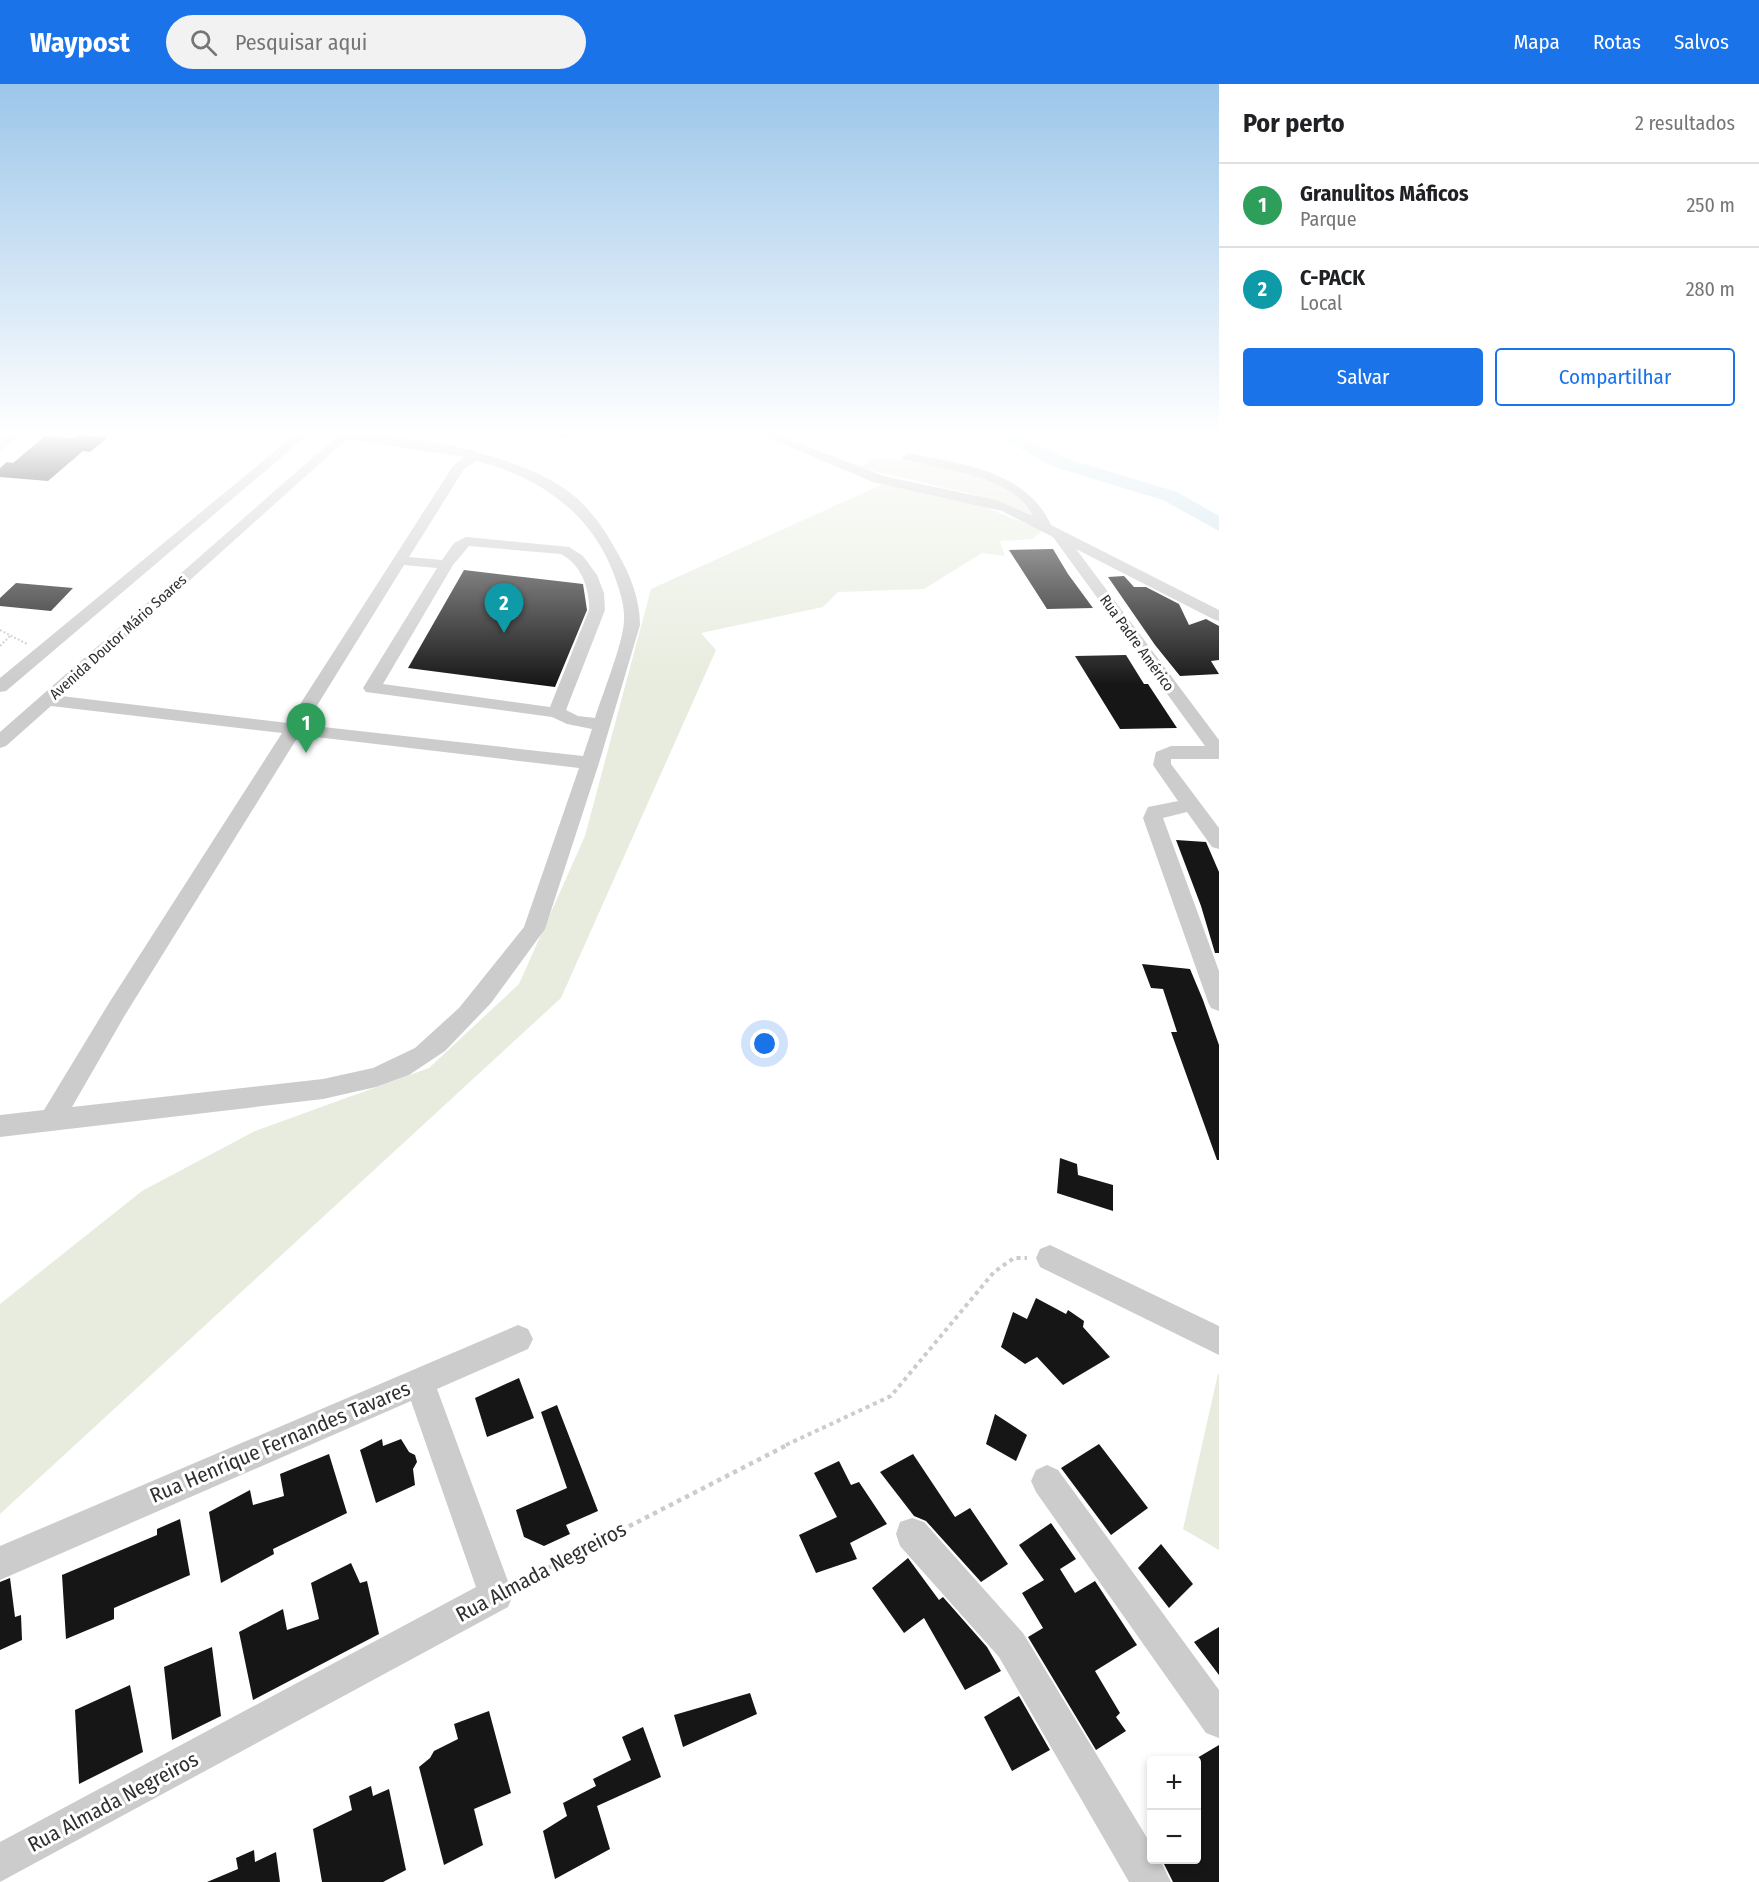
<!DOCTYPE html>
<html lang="pt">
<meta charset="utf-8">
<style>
body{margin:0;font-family:"Fira Sans Condensed",sans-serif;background:#f2f2f2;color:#202124}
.controls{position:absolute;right:18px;bottom:18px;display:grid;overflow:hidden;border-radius:6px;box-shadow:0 3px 9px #0003}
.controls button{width:54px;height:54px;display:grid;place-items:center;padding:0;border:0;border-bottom:2px solid #e0e0e0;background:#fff;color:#202124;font:30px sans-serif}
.you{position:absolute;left:765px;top:960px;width:21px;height:21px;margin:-15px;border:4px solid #fff;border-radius:50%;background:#1a73e8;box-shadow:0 0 0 9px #1a73e833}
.badge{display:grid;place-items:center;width:39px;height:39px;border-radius:50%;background:#1a73e8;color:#fff;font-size:20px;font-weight:700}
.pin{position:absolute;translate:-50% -50px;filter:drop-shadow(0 2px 3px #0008)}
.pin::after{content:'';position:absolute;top:32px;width:21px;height:18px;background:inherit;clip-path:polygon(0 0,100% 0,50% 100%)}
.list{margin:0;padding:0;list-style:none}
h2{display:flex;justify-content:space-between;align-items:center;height:78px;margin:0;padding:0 24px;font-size:26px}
h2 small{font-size:20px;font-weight:400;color:#757577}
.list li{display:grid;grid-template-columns:39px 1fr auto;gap:18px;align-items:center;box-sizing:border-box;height:84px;padding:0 24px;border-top:2px solid #e0e0e0}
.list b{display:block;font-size:22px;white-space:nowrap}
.list p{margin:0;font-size:20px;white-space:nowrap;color:#757577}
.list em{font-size:20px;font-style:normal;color:#757577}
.actions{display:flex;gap:12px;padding:18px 24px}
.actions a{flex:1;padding:14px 0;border:2px solid #1a73e8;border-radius:6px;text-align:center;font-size:21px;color:#1a73e8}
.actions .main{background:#1a73e8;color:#fff}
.icon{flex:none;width:33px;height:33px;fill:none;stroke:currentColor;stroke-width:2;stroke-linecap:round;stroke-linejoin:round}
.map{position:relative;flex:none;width:1219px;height:1798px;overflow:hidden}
header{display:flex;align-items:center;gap:36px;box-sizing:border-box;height:84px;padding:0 30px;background:#1a73e8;color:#fff}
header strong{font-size:28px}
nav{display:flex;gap:33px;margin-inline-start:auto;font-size:21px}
.search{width:420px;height:54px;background:#f2f2f2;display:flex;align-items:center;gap:15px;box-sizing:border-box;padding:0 21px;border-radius:33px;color:#757577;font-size:22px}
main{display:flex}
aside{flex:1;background:#fff}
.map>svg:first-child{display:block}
.green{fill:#e7ecde}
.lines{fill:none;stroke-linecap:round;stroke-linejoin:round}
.river{fill:#cbe1eb;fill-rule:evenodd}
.building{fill:#161616}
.path-far2{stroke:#ccc;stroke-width:2;stroke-dasharray:2 2;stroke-linecap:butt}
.path-far1{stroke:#ccc;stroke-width:4;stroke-dasharray:4 4;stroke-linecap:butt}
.path{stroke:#ccc;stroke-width:4.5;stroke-dasharray:4.5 4.5;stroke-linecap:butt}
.minor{fill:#ccc;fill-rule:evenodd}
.labels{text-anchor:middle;stroke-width:6;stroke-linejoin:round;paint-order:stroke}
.far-street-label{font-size:15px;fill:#2f2f2f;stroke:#fff}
.near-street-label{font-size:21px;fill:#2f2f2f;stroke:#fff}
</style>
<header>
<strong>Waypost</strong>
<div class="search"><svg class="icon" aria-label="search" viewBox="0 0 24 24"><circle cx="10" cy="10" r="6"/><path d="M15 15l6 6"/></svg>Pesquisar aqui</div>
<nav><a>Mapa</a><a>Rotas</a><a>Salvos</a></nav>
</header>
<main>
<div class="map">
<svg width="1219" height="1798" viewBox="0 0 1219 1798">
<rect width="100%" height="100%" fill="#fff"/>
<path class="green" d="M876,373L966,386L1009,403L1040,434L976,411L853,382H863Z
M883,400L967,416L1042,446L1033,455L1000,457L1005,472L982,469L924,505L838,508L823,523L701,549L716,566L561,914L0,1430V1220L142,1107L255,1047L429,984L519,900L585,752L651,505Z
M1218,1290H1219V1466L1183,1445Z"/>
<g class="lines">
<path class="river" d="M992,349H1015L1068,375L1177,408L1219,432V447L1163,416L1054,383Z"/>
</g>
<path class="building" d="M78,351L108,353L90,368L83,367L48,397L0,393V384L7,378L13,379L45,352L74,354Z
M1053,465L1068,490L1093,524L1047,525L1009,466Z
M464,486L583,500L587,526L555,603L408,584Z
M1124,492L1134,503H1146L1179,520L1189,541L1206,535L1219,542V576L1211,577L1219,590L1180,592L1155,561L1108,493Z
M16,499L73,504L51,527L0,522V514Z
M1126,571L1144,600H1148L1177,644L1120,645L1075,572Z
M1176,756L1206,758L1219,788V869H1215L1201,822Z
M1142,880L1190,885L1203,916L1219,961V1076H1217L1171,948H1177L1163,905L1151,904Z
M1060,1074L1077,1080L1078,1091L1113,1101V1127L1057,1109Z
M1036,1214L1066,1230L1068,1226L1084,1237L1083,1243L1110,1273L1063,1301L1037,1273L1025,1280L1001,1263L1013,1228L1027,1235Z
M519,1294L534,1334L487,1353L475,1314Z
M557,1321L598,1427L566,1441L570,1450L544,1462L524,1453L516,1426L567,1404L541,1328Z
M995,1330L1027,1351L1016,1377L986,1360Z
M382,1355L383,1362L401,1355L409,1368L415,1371L417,1378L413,1385L415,1401L376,1419L360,1366Z
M1099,1360L1148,1424L1111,1451L1061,1384Z
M329,1370L347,1429L273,1465L274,1470L221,1499L209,1428L250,1406L253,1421L284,1412L280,1390Z
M913,1370L955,1433L970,1424L1008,1480L981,1498L926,1437L914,1432L880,1388Z
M839,1377L851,1401L859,1398L887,1440L850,1459L857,1475L816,1489L799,1451L837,1433L814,1389Z
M180,1435L190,1491L114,1524V1535L66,1555L62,1491L157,1451V1445Z
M1051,1439L1076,1475L1060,1485L1075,1509L1095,1497L1137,1561L1095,1587L1120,1629L1116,1633L1126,1647L1096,1666L1028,1553L1043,1544L1022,1509L1044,1496L1019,1461Z
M1161,1460L1193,1500L1169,1524L1138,1484Z
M908,1474L939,1516L943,1513L987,1563L1001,1587L965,1606L924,1534L904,1549L872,1504Z
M351,1479L360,1499L367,1497L379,1550L253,1616L239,1548L283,1525L287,1546L319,1535L311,1499Z
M10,1494L15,1533L21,1531L22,1556L0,1566V1498Z
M1219,1543V1591L1194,1558Z
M212,1563L221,1632L172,1656L164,1583Z
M130,1601L143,1668L79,1700L75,1626Z
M750,1609L757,1630L683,1663L674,1631Z
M1019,1612L1050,1666L1012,1687L984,1633Z
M489,1627L511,1709L474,1725L483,1761L444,1781L419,1683L430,1674L434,1667L458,1655L454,1640Z
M643,1643L661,1693L597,1722L610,1765L555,1795L543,1747L567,1732L563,1719L596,1702L593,1695L631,1676L622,1653Z
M1219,1661V1798H1173L1162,1776H1197V1674Z
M371,1702L373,1712L389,1705L406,1786L383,1798H322L313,1745L352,1726L349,1712Z
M254,1766L255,1778L276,1768L280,1798H207L238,1785L236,1774Z"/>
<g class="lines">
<path class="path-far2" d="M0,546L27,560
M0,562L10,552"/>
<path class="path-far1" d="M786,1361L891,1312L994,1188L1014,1174H1027"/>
<path class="path" d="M517,1500L789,1360"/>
<path class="minor" d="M11,349H24L0,367V357Z
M297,349H310L6,607L0,608V594Z
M320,349C389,346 518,366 573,411C592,427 605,446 617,468C630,490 640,515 640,541L599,679L545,845L491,919L445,967L409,991L376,1003L323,1015L0,1053V1031L44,1026L109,919L282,649L51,622L6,662L0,664V648L335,354ZM347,355L464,373L453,382L288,639L61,612ZM476,377C538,392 590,428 613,488C619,504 625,521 624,537C623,560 602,611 595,634L578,632L566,626L605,526L604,509L597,491L583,472L569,463L466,453L454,459L442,476L409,473L464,385ZM469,462L561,470C581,480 590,505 589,526L550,623L383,600L453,481ZM404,481L437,484L363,604L366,608L552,633L567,640L592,645L583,672L305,641ZM299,651L579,684L524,843L459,924L415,964L373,984L323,995L72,1023L125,931Z
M560,349H577L569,354H561Z
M757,349H774L883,392L996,416L1033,432C1015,392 941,385 904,376L902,373L908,369C961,380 1026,386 1051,441L1219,526V537L1213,535L1076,465L1219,656V675H1171V680L1219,744V765L1212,763L1187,728L1163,734L1219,887V927L1211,924L1208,918L1143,734L1148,723L1178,717L1153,681L1156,668L1171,662H1205L1053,453L1002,427L873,398Z
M1050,1161L1219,1242V1271L1040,1183L1036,1174L1040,1165Z
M518,1241L528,1245L533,1255L528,1265L437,1305L513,1511L508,1523L0,1798V1758L476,1503L411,1317L0,1496V1462Z
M1047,1381L1058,1386L1219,1606V1654L1206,1649L1036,1408L1031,1397L1036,1386Z
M912,1434L924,1438L1023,1549L1152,1762V1776H1160L1171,1798H1129L999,1573L900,1462L896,1450L900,1438Z"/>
</g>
<linearGradient id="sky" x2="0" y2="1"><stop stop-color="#9cc6e9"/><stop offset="0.58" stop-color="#fff"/><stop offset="1" stop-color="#fff" stop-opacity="0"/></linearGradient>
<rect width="1219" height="601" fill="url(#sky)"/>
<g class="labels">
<g class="far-street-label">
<text transform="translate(118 553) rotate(-42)" y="5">Avenida Doutor Mário Soares</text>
<text transform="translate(1137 559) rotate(54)" y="5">Rua Padre Américo</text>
</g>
<g class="near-street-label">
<text transform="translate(280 1358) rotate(-23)" y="7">Rua Henrique Fernandes Tavares</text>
<text transform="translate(541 1488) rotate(-28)" y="7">Rua Almada Negreiros</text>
<text transform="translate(113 1718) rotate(-28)" y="7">Rua Almada Negreiros</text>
</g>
</g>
</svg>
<div class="controls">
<button>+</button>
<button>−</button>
</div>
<div class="you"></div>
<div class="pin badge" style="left:306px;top:669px;background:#2e9e5b">1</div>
<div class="pin badge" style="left:504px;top:549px;background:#0f9aa8">2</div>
</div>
<aside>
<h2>Por perto<small>2 resultados</small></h2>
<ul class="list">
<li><span class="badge" style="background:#2e9e5b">1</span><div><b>Granulitos Máficos</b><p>Parque</p></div><em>250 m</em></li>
<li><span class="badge" style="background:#0f9aa8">2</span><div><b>C-PACK</b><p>Local</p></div><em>280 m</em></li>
</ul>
<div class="actions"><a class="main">Salvar</a><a>Compartilhar</a></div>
</aside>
</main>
